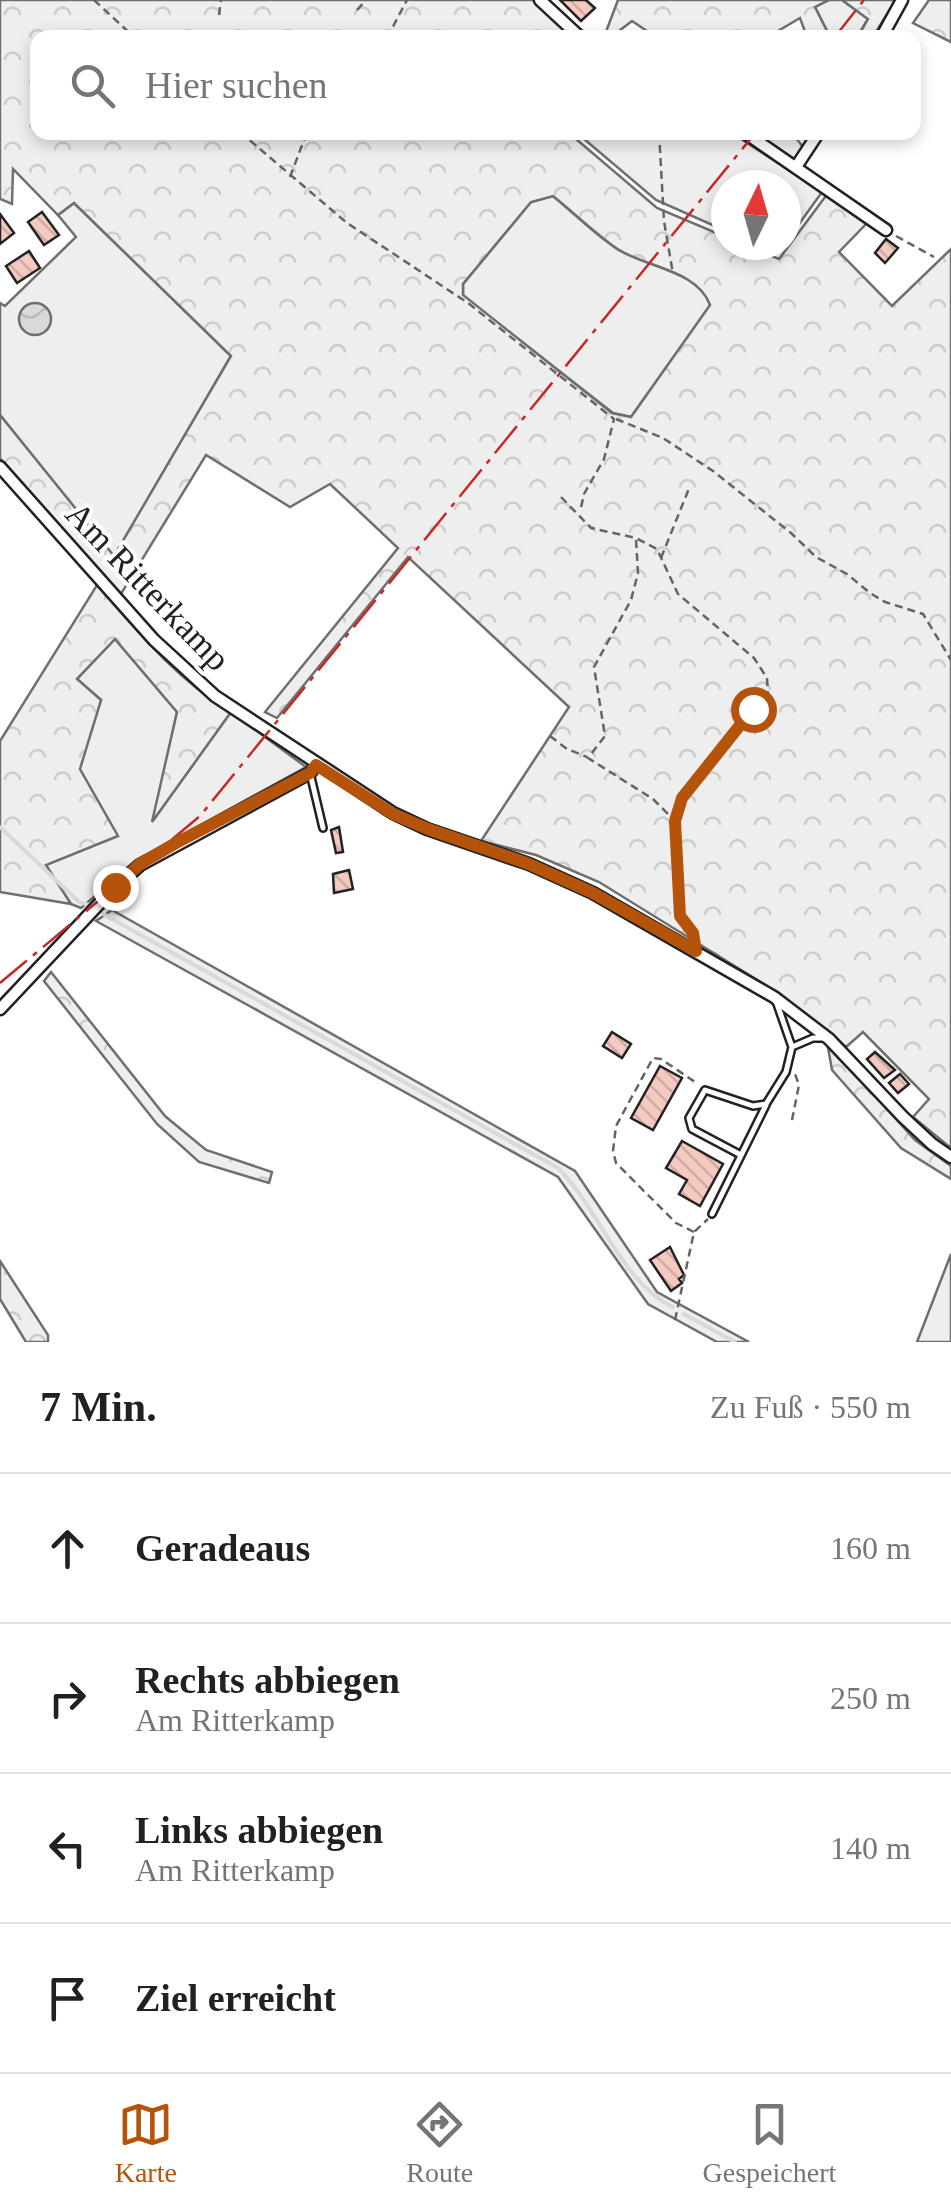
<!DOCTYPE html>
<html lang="de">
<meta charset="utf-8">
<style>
body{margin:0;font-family:Georgia,serif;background:#f6f6f6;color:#202124}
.compass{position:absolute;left:711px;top:170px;width:90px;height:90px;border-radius:50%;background:#fff;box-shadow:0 5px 15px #0003;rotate:5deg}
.stop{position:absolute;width:30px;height:30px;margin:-22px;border:8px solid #b45309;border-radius:50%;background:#fff}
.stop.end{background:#b45309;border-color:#fff;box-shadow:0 2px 10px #0008}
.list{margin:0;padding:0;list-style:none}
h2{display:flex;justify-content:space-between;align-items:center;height:130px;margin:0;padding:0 40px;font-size:42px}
h2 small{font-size:32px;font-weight:400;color:#757577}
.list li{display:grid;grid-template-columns:65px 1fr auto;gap:30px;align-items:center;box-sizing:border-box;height:150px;padding:0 40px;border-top:2px solid #e0e0e0}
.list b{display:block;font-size:38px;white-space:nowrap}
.list p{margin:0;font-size:32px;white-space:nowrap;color:#757577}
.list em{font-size:32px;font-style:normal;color:#757577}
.icon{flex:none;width:55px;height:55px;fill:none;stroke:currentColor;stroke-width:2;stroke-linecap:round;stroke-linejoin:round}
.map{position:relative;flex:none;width:951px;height:1342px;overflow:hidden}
.search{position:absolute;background:#fff;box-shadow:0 5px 15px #0003;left:30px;right:30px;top:30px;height:110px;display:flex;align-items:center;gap:25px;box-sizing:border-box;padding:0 35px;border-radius:20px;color:#757577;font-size:38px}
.sheet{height:730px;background:#fff}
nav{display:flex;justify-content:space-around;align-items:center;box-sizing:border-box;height:140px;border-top:2px solid #e0e0e0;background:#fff;font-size:28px;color:#757577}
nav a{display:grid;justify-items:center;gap:5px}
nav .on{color:#b45309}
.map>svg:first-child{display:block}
.grass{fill:#eee;stroke:#6f6f6f;stroke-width:2.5}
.forest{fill:url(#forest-crowns);stroke:#6f6f6f;stroke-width:2.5;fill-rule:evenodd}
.water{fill:url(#water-waves);stroke:#6f6f6f;stroke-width:2.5}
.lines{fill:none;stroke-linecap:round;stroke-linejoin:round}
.stream{stroke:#d9d9d9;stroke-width:4}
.building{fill:url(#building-back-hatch);stroke:#222;stroke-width:2.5}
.service-casing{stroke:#222;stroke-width:10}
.minor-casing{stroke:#222;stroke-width:15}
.path{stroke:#646464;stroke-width:2.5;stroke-dasharray:8 5;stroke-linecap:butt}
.service{stroke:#fff;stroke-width:5}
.minor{stroke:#fff;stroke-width:10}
.power{stroke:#c62828;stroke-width:2.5;stroke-dasharray:35 8 5 8;stroke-linecap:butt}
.route{stroke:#b45309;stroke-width:12}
.labels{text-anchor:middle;stroke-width:8;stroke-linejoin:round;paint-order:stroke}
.street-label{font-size:35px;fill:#222;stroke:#fff}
</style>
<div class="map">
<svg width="951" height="1342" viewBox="0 0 951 1342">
<defs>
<pattern id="forest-crowns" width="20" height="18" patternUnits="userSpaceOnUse" patternTransform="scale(2.5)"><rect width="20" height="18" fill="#eee"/><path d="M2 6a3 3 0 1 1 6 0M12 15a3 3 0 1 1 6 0" fill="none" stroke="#ccc"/></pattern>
<pattern id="water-waves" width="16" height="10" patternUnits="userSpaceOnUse" patternTransform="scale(2.5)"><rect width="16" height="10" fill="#d9d9d9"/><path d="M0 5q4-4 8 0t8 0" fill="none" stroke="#bababa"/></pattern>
<pattern id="building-back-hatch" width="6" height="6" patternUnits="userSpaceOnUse" patternTransform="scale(2.5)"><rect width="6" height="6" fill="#f3c9c0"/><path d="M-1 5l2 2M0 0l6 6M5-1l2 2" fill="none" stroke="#d0aca5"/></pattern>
</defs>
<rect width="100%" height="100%" fill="#fff"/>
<path class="grass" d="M829,0H842L868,19L857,37H830L815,7Z
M577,133H732L822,192L786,242V185H726V231L656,200Z
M754,133H799L796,138L803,147L796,160Z
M553,196C574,213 596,236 619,250C647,267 698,271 711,305L631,417L613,413L463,296V284L531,202Z
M74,203L231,356L114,557L0,415V303L5,306L76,237L58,215Z
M115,639L177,712L154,819L231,712L306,767L137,860L81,908L71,904L45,865L117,835L79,769L101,700L77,679Z
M112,910L575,1171L657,1292L749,1342H717L648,1304L558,1177L96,921Z
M951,1254V1342H917Z"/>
<path class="forest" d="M0,0H535L577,37L38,38V132L569,133L657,208L726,237V245H745L779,259L828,193L869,221L839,252L892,306L951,249V1148L913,1117L929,1099L863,1032L846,1047L780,994L599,882L536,855L481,841L569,707L408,557L277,718L265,712L398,548L330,484L290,507L206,455L121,594L0,458V415L114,556L231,356L74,203L58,215L13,169L12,204L0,199ZM553,196C574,213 594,232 616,248C643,267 697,269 710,305L631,417L612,413L463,295V284L531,202Z
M618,0H829L815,7L830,37H807L800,18L766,38L656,37L632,21L611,37H604Z
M842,0H891L895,1L873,37L857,38L868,19Z
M929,0H951V42L913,23Z
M97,585C137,631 178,681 231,712L152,822L177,712L115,639L77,679L101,700L80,769L118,836L46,865L71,904L0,892V741Z
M51,972L165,1116L206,1150L272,1172L269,1183L199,1162L157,1124L44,981Z
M827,1042L915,1140L951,1166V1179L901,1148L832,1070Z
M0,1261L48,1335V1342H26L0,1299Z"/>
<path class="water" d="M19 319a16 16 0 1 1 32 0a16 16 0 1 1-32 0Z"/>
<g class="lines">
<path class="stream" d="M0,827L79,902L89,905
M103,914L558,1168C599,1208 621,1283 673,1307
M684,1314L735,1342"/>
</g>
<path class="building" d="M560,0H586L595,8L581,21Z
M42,212L59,235L44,245L28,222Z
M0,214L14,233L0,244Z
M886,239L898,248L885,263L875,253Z
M29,251L40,268L17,283L6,266Z
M339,827L343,852L336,853L331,830Z
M349,870L353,889L334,893L333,874Z
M612,1032L631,1044L622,1058L603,1046Z
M875,1052L895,1070L884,1078L867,1059Z
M660,1066L682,1078L653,1130L631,1118Z
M900,1074L909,1084L898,1093L889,1083Z
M682,1141L723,1164L700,1206L679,1194L687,1180L666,1168Z
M670,1247L684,1275L679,1279L682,1283L671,1291L650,1260Z"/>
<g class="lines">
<g class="service-casing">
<path id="service" d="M310,773L323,828
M776,1001L792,1047L813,1038H826
M741,1155L692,1129L689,1118L705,1090L753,1106L766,1104L786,1072L792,1047
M712,1214L766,1105"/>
</g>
<g class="minor-casing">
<path id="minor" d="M540,0L581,38
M881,38L902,0
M744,132L886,230
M796,167L819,132
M0,467L154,640L215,696L393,813L427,829L529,864L593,893L774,997L829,1039L903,1117L932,1144L951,1157
M0,1009L115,887L140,865L310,773L316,765"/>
</g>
<path class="path" d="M94,0L135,38
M357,10L366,0
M219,15L221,0
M387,38L407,0
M240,132L347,223L468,303L614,419L604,459L584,494L580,512
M659,132L664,221L673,274
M290,177L307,132
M896,236L934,257
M616,419L663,438L713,471L791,533L816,557L847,574L870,593L885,602L923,614L951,660
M561,497L591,528L636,538L657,549L678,594L754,658L767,678L768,695L714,756L682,799L675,821L680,916L694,940
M636,540L638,573L631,600L594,667L605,736L588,758L653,799L674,820
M661,558L690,486
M550,736L567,749L587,757
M792,1120L799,1085L795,1074
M694,1232L676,1223L616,1163L613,1151L616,1126L653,1058L661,1059L698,1084
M675,1320L694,1232L708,1219"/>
<use href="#service" class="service"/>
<use href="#minor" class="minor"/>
<path class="power" d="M834,38L864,0
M0,983L200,816L756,132"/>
</g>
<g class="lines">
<path class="route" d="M115,887L140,864L176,843L310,773L316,765L393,814L428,829L529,864L593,893L696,951L693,933L680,916L675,821L682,798L753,709"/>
</g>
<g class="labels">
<g class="street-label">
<text transform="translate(148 586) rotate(46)" y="12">Am Ritterkamp</text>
</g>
</g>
</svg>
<svg class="compass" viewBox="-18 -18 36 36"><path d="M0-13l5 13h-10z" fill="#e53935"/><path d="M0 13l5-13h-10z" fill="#757577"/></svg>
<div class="stop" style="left:753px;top:709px"></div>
<div class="stop end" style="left:115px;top:887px"></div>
<div class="search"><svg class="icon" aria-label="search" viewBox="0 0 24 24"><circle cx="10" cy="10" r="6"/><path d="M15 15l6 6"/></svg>Hier suchen</div>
</div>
<section class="sheet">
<h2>7 Min.<small>Zu Fuß · 550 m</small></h2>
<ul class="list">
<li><svg class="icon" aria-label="ahead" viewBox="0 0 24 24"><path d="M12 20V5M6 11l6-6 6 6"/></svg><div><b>Geradeaus</b></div><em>160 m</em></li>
<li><svg class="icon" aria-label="right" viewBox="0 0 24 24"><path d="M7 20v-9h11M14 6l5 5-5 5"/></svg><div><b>Rechts abbiegen</b><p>Am Ritterkamp</p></div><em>250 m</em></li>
<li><svg class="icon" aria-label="left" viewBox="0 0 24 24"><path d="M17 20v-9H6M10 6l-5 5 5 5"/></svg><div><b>Links abbiegen</b><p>Am Ritterkamp</p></div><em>140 m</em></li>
<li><svg class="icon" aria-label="arrive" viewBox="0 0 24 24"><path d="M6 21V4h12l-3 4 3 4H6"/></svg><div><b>Ziel erreicht</b></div></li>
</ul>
</section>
<nav>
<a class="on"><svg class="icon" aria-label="map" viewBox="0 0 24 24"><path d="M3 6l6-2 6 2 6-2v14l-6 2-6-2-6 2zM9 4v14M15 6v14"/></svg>Karte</a>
<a><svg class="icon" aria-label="directions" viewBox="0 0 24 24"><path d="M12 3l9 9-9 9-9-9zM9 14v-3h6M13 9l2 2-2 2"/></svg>Route</a>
<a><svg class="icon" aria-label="saved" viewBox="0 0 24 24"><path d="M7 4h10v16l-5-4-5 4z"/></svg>Gespeichert</a>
</nav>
